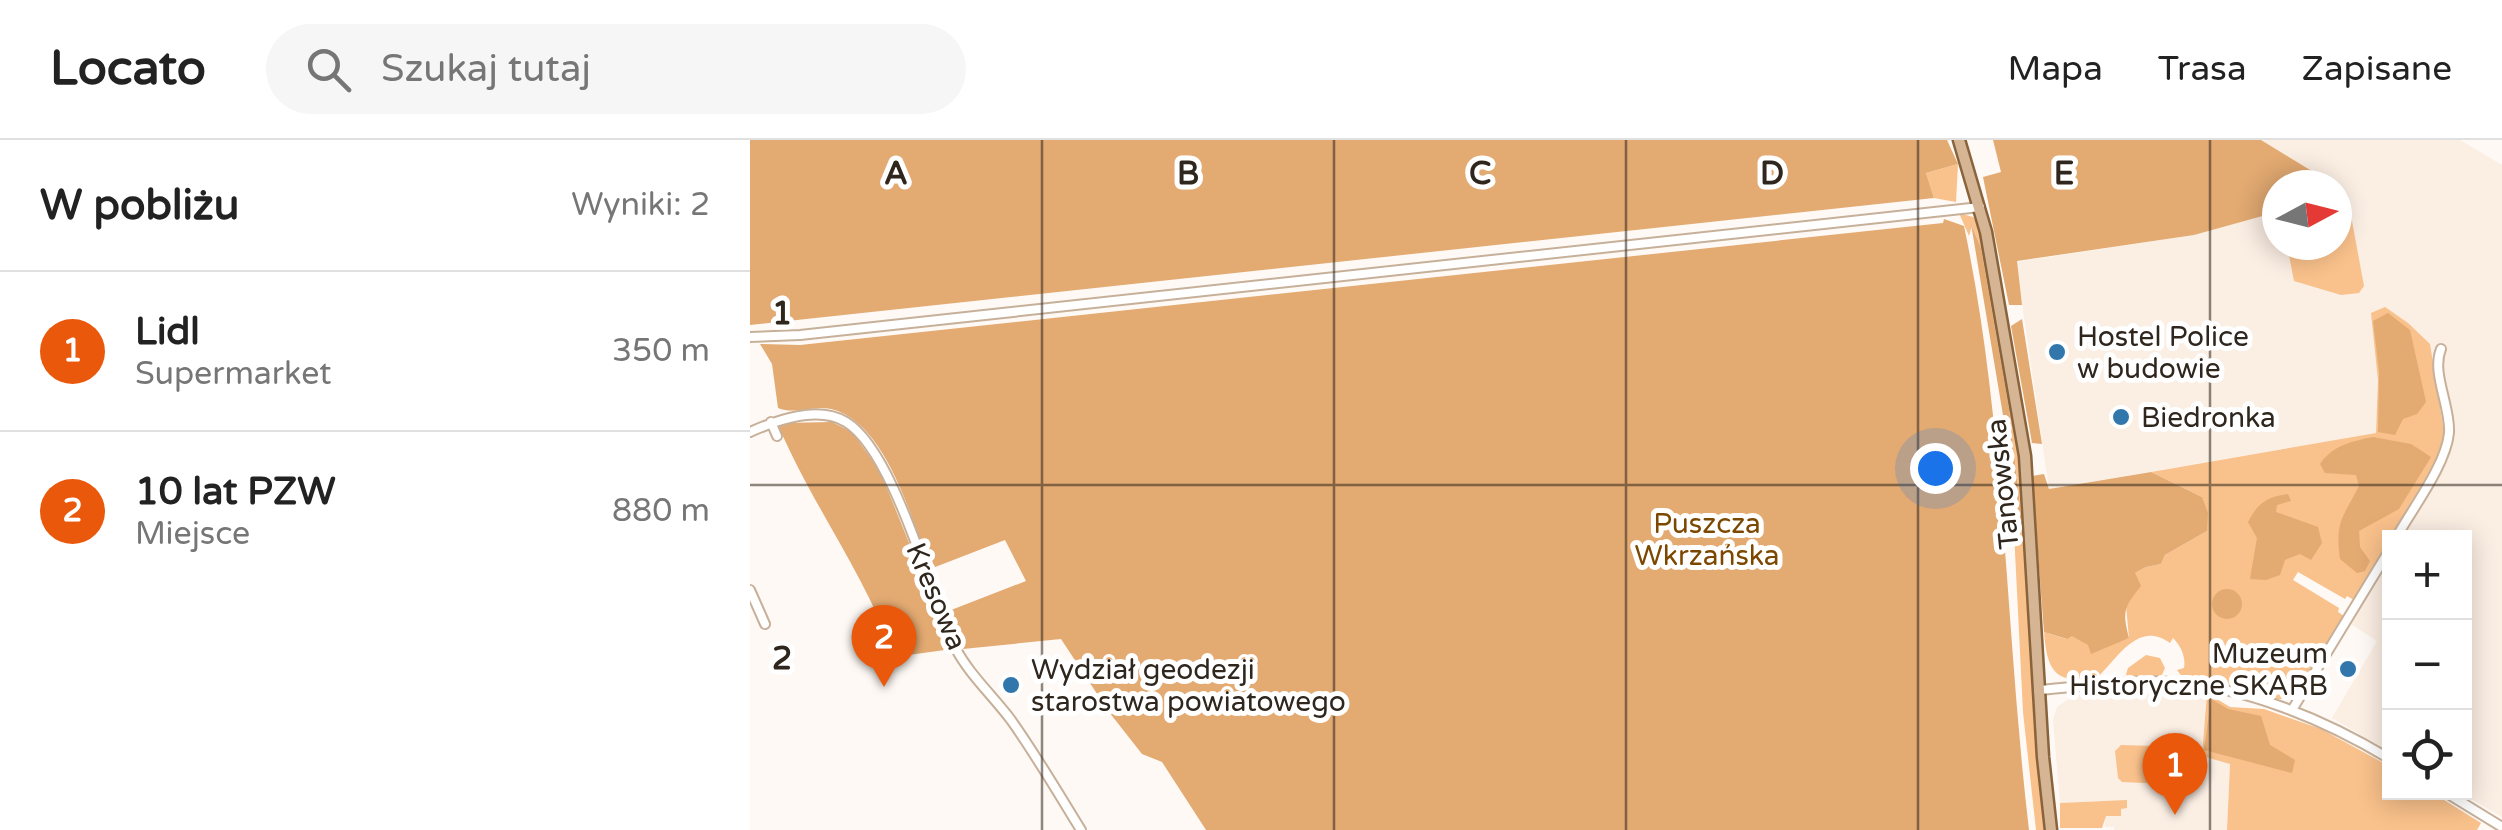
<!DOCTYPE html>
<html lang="pl">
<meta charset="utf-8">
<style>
body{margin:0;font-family:"Varela Round",sans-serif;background:#f6f6f6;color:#222}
.controls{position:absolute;right:30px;bottom:30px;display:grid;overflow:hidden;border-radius:0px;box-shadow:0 5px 25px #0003}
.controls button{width:90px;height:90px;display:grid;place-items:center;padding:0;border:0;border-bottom:2px solid #e0e0e0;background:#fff;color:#222;font:50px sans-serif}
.compass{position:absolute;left:1512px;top:30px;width:90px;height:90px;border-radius:50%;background:#fff;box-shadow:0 5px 25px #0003;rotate:83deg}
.you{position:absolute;left:1185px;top:328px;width:35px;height:35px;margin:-25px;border:8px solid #fff;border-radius:50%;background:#1a73e8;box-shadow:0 0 0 15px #1a73e833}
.badge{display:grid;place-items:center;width:65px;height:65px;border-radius:50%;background:#ea580c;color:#fff;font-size:32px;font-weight:700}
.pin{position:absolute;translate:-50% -82px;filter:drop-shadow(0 2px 5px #0008)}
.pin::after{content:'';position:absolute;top:52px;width:35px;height:30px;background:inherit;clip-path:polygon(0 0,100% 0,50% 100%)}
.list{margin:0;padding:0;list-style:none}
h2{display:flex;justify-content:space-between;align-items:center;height:130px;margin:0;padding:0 40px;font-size:42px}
h2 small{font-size:32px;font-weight:400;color:#767676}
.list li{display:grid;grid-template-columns:65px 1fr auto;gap:30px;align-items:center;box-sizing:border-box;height:160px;padding:0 40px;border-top:2px solid #e0e0e0}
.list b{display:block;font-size:38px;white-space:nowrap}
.list p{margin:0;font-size:32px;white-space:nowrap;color:#767676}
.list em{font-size:32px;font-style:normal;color:#767676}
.icon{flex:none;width:55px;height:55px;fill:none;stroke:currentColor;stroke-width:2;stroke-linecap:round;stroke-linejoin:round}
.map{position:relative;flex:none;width:1752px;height:690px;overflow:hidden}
header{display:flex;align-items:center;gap:60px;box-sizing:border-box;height:140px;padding:0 50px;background:#fff;border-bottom:2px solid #e0e0e0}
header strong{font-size:48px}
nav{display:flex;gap:55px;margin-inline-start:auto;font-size:35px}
.search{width:700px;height:90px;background:#f6f6f6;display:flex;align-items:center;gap:25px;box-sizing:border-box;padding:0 35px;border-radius:55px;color:#767676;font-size:38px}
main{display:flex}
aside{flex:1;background:#fff}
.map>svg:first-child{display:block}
.built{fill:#fbeee3}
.green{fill:#f9c18b}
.forest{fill:#e3aa72}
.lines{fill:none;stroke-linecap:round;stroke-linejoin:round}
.minor-casing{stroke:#c7b09a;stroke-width:12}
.major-casing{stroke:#89633c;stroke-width:15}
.minor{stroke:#fff;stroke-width:8}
.major{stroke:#d6b594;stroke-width:10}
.grid{fill:none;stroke:#2f261d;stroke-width:2.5;stroke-opacity:0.55}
.poi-dot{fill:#3177ac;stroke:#fff;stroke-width:4}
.labels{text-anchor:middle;stroke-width:10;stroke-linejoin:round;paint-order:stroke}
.poi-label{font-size:28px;fill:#2f261d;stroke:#fff;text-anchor:start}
.street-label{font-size:28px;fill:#2f261d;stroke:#fff}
.park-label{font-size:28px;fill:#7c4800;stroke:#fff}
.grid-label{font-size:32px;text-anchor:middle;font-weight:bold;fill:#2f261d;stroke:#fff;stroke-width:10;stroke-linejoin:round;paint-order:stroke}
</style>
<header>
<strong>Locato</strong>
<div class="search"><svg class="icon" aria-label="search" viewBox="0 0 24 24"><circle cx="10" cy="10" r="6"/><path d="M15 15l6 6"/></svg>Szukaj tutaj</div>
<nav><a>Mapa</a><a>Trasa</a><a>Zapisane</a></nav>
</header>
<main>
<aside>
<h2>W pobliżu<small>Wyniki: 2</small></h2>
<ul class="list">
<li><span class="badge">1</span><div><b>Lidl</b><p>Supermarket</p></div><em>350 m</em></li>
<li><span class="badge">2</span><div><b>10 lat PZW</b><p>Miejsce</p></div><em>880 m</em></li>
</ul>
</aside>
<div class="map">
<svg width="1752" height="690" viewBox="0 0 1752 690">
<rect width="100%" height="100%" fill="#fef9f4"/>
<path class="built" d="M1511,0H1710L1752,25V677L1711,653L1714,652V398L1641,397L1687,320L1628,240L1626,293L1299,349L1266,122L1444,95L1527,72V105H1587V45H1575L1579,41Z
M1639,400V611L1582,578L1627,501L1593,479Z
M1414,549L1457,553L1452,616L1480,623L1477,690H1364V687H1355L1353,661L1310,663L1303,580L1307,567L1326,554Z"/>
<path class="green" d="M1208,24L1206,62L1184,58L1176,33Z
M1587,47L1597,54L1614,146L1609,153L1591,155L1544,141L1537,105H1587Z
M1209,73L1223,77L1230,85L1271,311L1296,690H1286L1273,572L1264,392L1271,396L1272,384L1259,268L1231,108L1222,86L1219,96Z
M1635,167L1658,183L1680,204L1694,292L1687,319L1604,460L1597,456L1595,459L1548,432L1543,440L1589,468L1588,472L1594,476L1558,542L1535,559H1522L1463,542L1433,538L1427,530L1434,528C1436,517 1431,506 1423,498L1420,503C1388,480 1368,518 1347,538C1305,545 1297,531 1294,492L1316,499L1322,495L1348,509L1379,498L1376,466L1385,433L1396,427L1411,424L1415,415L1457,391L1452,357L1401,332L1626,293L1628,240L1621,173Z
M1396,515L1410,518L1415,528L1411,537L1375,538L1378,528Z
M1457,553L1480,567L1514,569L1571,589L1639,626L1640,652L1683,653L1731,683L1727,690H1477L1480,624L1452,616Z
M1371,605L1438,607L1440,645L1372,642L1368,638L1365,611Z
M1377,660V668L1371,669V676H1356L1352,688H1310V663Z"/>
<path class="forest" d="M0,0H1197L1208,24L1176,33L1184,58L0,185Z
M1243,0H1511L1580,42L1575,45H1527V72L1444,95L1267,121L1272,165H1259L1233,37L1251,32Z
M1194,79L1214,86C1256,285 1255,489 1279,690H456L412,622L392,614L359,572L311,499L213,509L196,472L276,441L255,400L180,429C163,383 137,282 81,269C63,265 45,275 28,268L22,224L10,204L50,205L1193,83Z
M1221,84L1231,108L1259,268L1272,384L1271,396L1268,397L1264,392L1254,281Z
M1638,173L1660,190L1676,262L1667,274L1653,279L1645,295L1628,292L1629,231L1623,181Z
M1272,179L1292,304L1282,303L1261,186Z
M82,282L102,292L130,331L202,509L144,517C116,435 63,367 29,287L33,283Z
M1623,297L1661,304L1681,317L1649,369L1609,391L1610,407L1620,421L1615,431L1607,433L1590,419C1585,382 1592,379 1609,346L1606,335L1575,333L1570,324C1582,306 1602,301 1623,297Z
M1401,332L1452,357L1458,373L1457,391L1415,415L1411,424L1396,427L1385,433L1391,446C1374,467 1372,471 1379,498L1341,514L1338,505L1322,496L1317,499L1294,492L1282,336L1294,334L1299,349Z
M1538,354L1541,361L1527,365L1526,372L1568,387L1572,403L1561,420L1550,414L1535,420L1530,435L1516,440L1500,439L1507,398L1498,382C1508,363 1516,357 1538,354Z
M1462 464a15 15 0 1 1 30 0a15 15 0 1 1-30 0Z
M1461,559L1478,569L1511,576L1520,605L1545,620L1542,633L1454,610Z"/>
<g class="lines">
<g class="minor-casing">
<path id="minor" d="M0,197L50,195L1230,67
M21,282L27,296
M0,292C27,280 68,265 96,282C143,310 180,452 205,507C218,533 243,556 261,580C286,615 308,653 331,690
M1646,398C1662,369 1696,325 1699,293C1701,267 1681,233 1691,209
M0,450L15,484
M1288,550C1332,547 1377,539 1421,542C1497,547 1575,580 1640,619
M1542,570L1640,409
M1695,652L1752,687"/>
</g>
<g class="major-casing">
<path id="major" d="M1209,0L1236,92L1275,316L1293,617L1301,690"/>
</g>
<use href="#minor" class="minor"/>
<use href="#major" class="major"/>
</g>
<path class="grid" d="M292,0V690M584,0V690M876,0V690M1168,0V690M1460,0V690M0,345H1752"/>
<g class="poi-dot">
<circle cx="1307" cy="212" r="10"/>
<circle cx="1371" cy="277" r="10"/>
<circle cx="1598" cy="529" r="10"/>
<circle cx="261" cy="545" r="10"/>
</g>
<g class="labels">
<g class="poi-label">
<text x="1327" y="206">Hostel Police<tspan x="1327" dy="32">w budowie</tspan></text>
<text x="1391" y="287">Biedronka</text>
<text x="1578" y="523" text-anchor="end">Muzeum<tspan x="1578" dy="32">Historyczne SKARB</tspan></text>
<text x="281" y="539">Wydział geodezji<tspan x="281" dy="32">starostwa powiatowego</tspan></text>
</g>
<g class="street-label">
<text transform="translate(1252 344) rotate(-96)" y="10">Tanowska</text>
<text transform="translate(187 456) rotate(67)" y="10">Kresowa</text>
</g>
<g class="park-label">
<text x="957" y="393">Puszcza<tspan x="957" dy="32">Wkrzańska</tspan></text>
</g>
</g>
<g class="grid-label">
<text x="146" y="44">A</text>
<text x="438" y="44">B</text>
<text x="730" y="44">C</text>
<text x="1022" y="44">D</text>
<text x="1314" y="44">E</text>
<text x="32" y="184">1</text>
<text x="32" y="529">2</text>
</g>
</svg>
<div class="controls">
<button>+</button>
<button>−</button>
<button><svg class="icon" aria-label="locate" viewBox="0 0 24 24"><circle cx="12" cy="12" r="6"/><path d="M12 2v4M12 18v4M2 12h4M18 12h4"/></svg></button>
</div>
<svg class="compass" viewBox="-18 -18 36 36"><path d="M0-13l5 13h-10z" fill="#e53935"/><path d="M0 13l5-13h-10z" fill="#767676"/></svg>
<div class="you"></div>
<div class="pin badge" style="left:1425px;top:675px">1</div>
<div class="pin badge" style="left:134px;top:547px">2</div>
</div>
</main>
